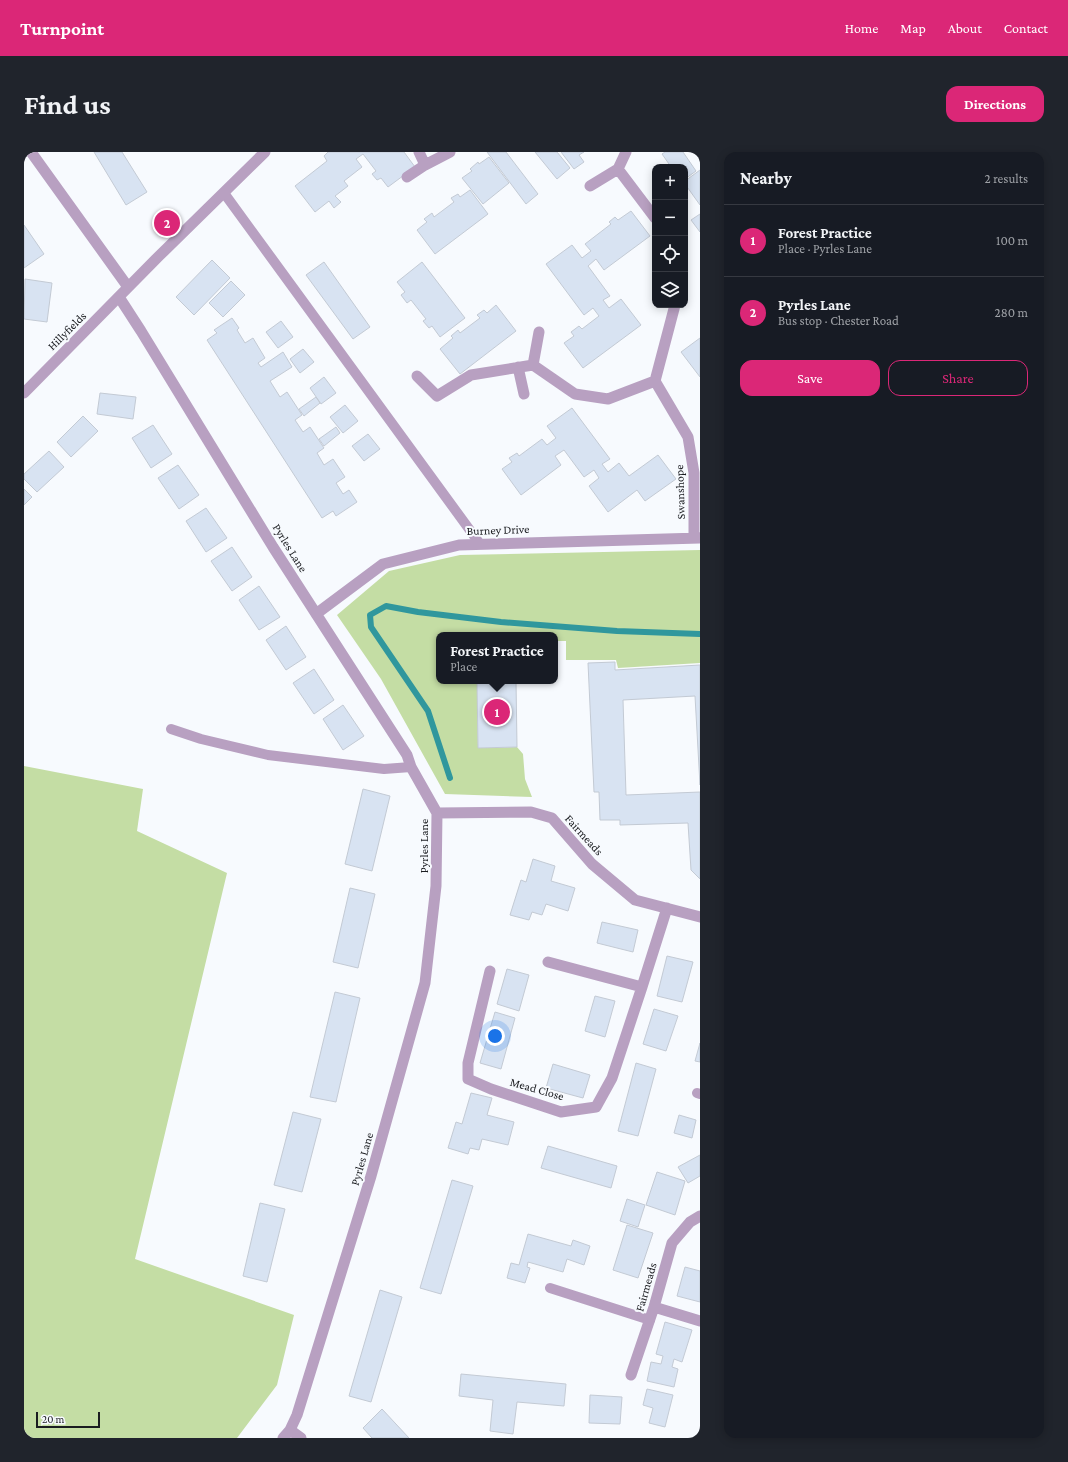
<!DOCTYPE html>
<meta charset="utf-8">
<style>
body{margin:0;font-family:"Crimson Pro",serif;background:#20242c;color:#f1f3f6}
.controls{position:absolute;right:12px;top:12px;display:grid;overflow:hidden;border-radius:8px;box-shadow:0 2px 10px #0003}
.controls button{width:36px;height:36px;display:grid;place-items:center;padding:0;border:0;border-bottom:1px solid #363941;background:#171b24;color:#f1f3f6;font:20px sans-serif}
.scale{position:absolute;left:12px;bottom:10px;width:64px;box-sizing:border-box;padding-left:4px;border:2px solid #1a1c20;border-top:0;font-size:11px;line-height:14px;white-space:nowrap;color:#1a1c20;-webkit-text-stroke:3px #f7fafe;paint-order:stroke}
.you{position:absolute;left:471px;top:884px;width:14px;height:14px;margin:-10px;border:3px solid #fff;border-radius:50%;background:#1a73e8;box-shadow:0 0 0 6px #1a73e833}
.badge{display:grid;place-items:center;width:26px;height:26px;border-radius:50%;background:#db2777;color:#fff;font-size:13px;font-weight:700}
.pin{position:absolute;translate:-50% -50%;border:2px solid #fff;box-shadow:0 1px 4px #0006}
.popup{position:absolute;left:412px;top:480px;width:122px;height:52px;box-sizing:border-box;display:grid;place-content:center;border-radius:8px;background:#171b24;filter:drop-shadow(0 1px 3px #0005);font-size:13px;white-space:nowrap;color:#9ea1a6}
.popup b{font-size:15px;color:#f1f3f6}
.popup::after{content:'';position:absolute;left:50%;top:100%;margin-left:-8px;border:8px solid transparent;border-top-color:#171b24}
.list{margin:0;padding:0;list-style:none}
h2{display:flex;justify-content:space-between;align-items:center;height:52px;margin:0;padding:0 16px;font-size:17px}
h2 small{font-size:13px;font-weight:400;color:#9ea1a6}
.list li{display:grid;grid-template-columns:26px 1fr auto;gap:12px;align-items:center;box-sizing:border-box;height:72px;padding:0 16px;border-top:1px solid #363941}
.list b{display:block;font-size:15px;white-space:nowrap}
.list p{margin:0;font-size:13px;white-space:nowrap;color:#9ea1a6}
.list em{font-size:13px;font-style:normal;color:#9ea1a6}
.actions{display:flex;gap:8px;padding:12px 16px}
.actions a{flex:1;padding:9px 0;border:1px solid #db2777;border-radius:12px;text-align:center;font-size:14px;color:#db2777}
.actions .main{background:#db2777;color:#fff}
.icon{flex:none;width:22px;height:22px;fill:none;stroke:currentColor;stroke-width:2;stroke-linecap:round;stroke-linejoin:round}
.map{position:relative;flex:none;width:676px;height:1286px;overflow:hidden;border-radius:12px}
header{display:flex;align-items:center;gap:24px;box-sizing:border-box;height:56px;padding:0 20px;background:#db2777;color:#fff}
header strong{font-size:19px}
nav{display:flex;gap:22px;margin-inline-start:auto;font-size:14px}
.intro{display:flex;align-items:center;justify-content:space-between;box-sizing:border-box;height:96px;padding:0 24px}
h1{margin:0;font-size:28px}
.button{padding:10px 18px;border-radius:12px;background:#db2777;color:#fff;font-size:14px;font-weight:700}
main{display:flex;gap:24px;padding:0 24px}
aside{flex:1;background:#171b24;border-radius:12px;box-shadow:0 2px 10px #0003}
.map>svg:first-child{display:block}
.green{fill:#c4dda4}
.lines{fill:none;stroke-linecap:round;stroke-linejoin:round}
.stream{stroke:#30979d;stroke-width:6}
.building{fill:#d8e3f2;stroke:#c3cad4}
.service{stroke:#b8a0c1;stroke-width:10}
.minor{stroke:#b8a0c1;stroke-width:11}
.labels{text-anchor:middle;stroke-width:4;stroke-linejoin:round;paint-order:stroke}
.street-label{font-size:12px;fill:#1a1c20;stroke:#f7fafe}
</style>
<header>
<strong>Turnpoint</strong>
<nav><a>Home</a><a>Map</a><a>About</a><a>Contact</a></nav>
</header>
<div class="intro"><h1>Find us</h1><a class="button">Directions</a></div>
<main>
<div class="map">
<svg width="676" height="1286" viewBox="0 0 676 1286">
<rect width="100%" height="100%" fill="#f7fafe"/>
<path class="green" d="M676,398V511L594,516L592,508H542V489H531V483H415V529H453L454,596L493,595L499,602L501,627L508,645L421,642L357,527L313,463L365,419L436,403Z
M0,614L119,637L113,679L203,721L111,1107L270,1163L253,1233L213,1286H0Z"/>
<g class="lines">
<path class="stream" d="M426,626L404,559L347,475L346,463L362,454L394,460L477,470L593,479L676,482"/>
</g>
<path class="building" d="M70,0H98L123,40L102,53Z
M304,0H380L391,15L364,35L357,26L353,28L348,22L352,19L339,2L332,7L338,15L320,29L324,34L311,44L317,50L310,56L305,49L291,60L271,34L303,9L300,4Z
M463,0H482L514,42L502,52Z
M511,0H533L546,16L533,27Z
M537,0H560L555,3L560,10L550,17Z
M641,0H659L672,19L661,27V15H640L645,12L638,2Z
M465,5L485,31L459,52L438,26L448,19L446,17L454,10L455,12Z
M676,18V53L661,32V29Z
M446,38L464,62L411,102L393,78L403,70L400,67L408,61L410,65L430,50L427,46L434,42L436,45Z
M607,59L626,84L580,118L572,107L564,114L586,144L579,148L585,156L597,147L617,173L559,216L540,191L550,184L547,180L555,174L558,177L575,164L569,156L560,163L522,112L548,93L558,106L567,99L561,92L587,72L585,70L591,65L594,68Z
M676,62V80L667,68Z
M0,73L20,102L0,116Z
M188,108L206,126L170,163L152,145Z
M300,110L346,175L329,187L282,123Z
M398,110L441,166L416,185L408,174L405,176L399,169L402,167L387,148L383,151L377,143L381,140L373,130Z
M1,127L28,131L23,170L0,167Z
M207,129L221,143L199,165L185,151Z
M472,153L492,179L436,222L416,197L429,186L427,184L434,178L436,181L456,166L453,163L460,158L463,161Z
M208,166L215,176L213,178L221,191L229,186L241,206L234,211L237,215L259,200L268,215L246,229L256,245L263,240L278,263L271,268L279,280L286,275L300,296L293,301L300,313L309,307L321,325L312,331L319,342L325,338L333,350L312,364L309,359L298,366L183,188L193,181L190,178Z
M257,169L269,185L254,196L242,180Z
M676,186V225L657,200Z
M279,197L290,210L276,221L266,207Z
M300,225L312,241L297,252L286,236Z
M76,241L112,245L109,267L73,262Z
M292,245L296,251L280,264L275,257Z
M321,253L334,269L319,281L306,265Z
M548,256L586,307L578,312L584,320L595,311L605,324L634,303L652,327L621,349L613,338L584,360L565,334L575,326L570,318L560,325L540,298L531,304L537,313L497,343L478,317L488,310L485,306L493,301L495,304L518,287L523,293L532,286L523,274Z
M59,264L74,279L47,305L33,290Z
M129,273L148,302L127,316L108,286Z
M312,275L316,281L300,294L295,287Z
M344,282L356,297L340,309L328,294Z
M25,299L40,315L13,340L0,327V322Z
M154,313L175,343L155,357L134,326Z
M0,337L8,345L0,353Z
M182,356L203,386L182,400L162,369Z
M208,395L228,425L208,439L187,409Z
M235,434L256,465L235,478L215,448Z
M262,474L282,505L262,518L242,488Z
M591,510V518L676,513V633L671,544L599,548L602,643L676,640V727L667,718L664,671L596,673V668H576L575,640H570L564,511Z
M290,517L310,548L290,562L269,531Z
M453,529H492L493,595L454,596Z
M319,553L340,584L319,598L299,567Z
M339,637L366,644L348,719L321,712Z
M509,707L531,714L527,729L551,736L544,759L522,752L518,763L508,760L505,768L486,763L497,728L502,730Z
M326,736L351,742L334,816L309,810Z
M578,770L614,778L609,800L573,791Z
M643,804L669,810L658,850L633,844Z
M483,817L505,823L495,859L473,852Z
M311,840L336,846L312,950L286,945Z
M571,844L591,849L581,885L561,879Z
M630,857L654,864L642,899L619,892Z
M471,860L491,866L477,917L456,911Z
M676,891V910L671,909Z
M612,911L632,917L614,984L594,979Z
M529,912L566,923L559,946L522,936Z
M447,941L468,946L463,963L490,970L484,993L458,987L455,998L446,996L444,1002L424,996L432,970L438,972Z
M269,960L297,967L278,1040L250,1033Z
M655,963L672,968L668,986L650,981Z
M524,994L593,1014L587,1036L517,1016Z
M676,1003V1024L664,1031L654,1015Z
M633,1020L661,1029L651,1063L622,1053Z
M428,1028L449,1034L417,1142L396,1136Z
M603,1047L621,1053L614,1075L596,1069Z
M236,1051L261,1057L243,1130L219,1124Z
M603,1073L629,1081L614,1126L589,1118Z
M504,1082L547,1094L549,1088L566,1094L560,1113L543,1107L539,1120L504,1110L503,1115L506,1116L501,1131L483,1126L487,1111L495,1113Z
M661,1115L676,1119V1150L653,1144Z
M356,1138L378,1145L347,1250L325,1244Z
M641,1170L668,1178L658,1210L650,1207L648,1215L654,1217L650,1235L623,1229L627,1210L637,1212L639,1204L632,1202Z
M437,1222L542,1232L540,1254L493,1250L489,1282L466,1279L469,1248L435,1244Z
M623,1237L649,1243L641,1275L625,1271L629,1256L619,1253Z
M566,1243L598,1245L596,1272L565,1271Z
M358,1257L385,1286H348L339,1276Z"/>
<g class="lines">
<path class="service" d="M200,41L456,392
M147,577L177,587L244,603L360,617L387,615
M673,941L676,942
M526,1136L626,1168"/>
<path class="minor" d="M7,0L104,135
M401,13L426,0
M594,17L631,66
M383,25L401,13L395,0
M566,34L594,17L602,0
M95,145L117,179L249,395L383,603L387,615L413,661L412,734L401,831L347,1024L273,1263L266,1278L259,1286
M651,153L631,229L664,285L670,321V386
M509,213L551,242L584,247L631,229
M509,213L515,180
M494,215L500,242
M393,224L413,244L447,223L509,213
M0,241L135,104L241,0
M292,462L359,412L435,393L676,386
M413,661L507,660L528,666L568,712L611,748L676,765
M524,810L618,835
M466,819L444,911V927L467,937L537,960L572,955L588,926L618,835L643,756
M630,1155L676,1169
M607,1223L630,1155L648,1091L666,1070L676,1064
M266,1278L277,1286"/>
</g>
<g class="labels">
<g class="street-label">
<text transform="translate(43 179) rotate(-45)" y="4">Hillyfields</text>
<text transform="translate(656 340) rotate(-92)" y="4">Swanshope</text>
<text transform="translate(474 378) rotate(-2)" y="4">Burney Drive</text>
<text transform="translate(266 396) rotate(58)" y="4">Pyrles Lane</text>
<text transform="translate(560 683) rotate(48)" y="4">Fairmeads</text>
<text transform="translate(400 694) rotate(-90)" y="4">Pyrles Lane</text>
<text transform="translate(513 937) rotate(16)" y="4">Mead Close</text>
<text transform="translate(338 1007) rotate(-74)" y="4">Pyrles Lane</text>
<text transform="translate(622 1135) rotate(-74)" y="4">Fairmeads</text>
</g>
</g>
</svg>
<div class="controls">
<button>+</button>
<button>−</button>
<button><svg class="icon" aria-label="locate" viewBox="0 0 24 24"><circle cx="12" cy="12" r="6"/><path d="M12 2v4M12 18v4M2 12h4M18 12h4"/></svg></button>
<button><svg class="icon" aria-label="layers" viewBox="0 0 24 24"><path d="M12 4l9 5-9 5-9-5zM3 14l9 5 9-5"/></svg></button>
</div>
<div class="scale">20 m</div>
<div class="you"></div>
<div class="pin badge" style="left:473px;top:560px">1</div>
<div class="popup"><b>Forest Practice</b>Place</div>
<div class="pin badge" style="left:143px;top:71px">2</div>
</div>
<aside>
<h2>Nearby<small>2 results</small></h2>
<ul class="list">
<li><span class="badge">1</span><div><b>Forest Practice</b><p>Place · Pyrles Lane</p></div><em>100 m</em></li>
<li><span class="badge">2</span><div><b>Pyrles Lane</b><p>Bus stop · Chester Road</p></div><em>280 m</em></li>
</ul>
<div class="actions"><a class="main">Save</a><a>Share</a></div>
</aside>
</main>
